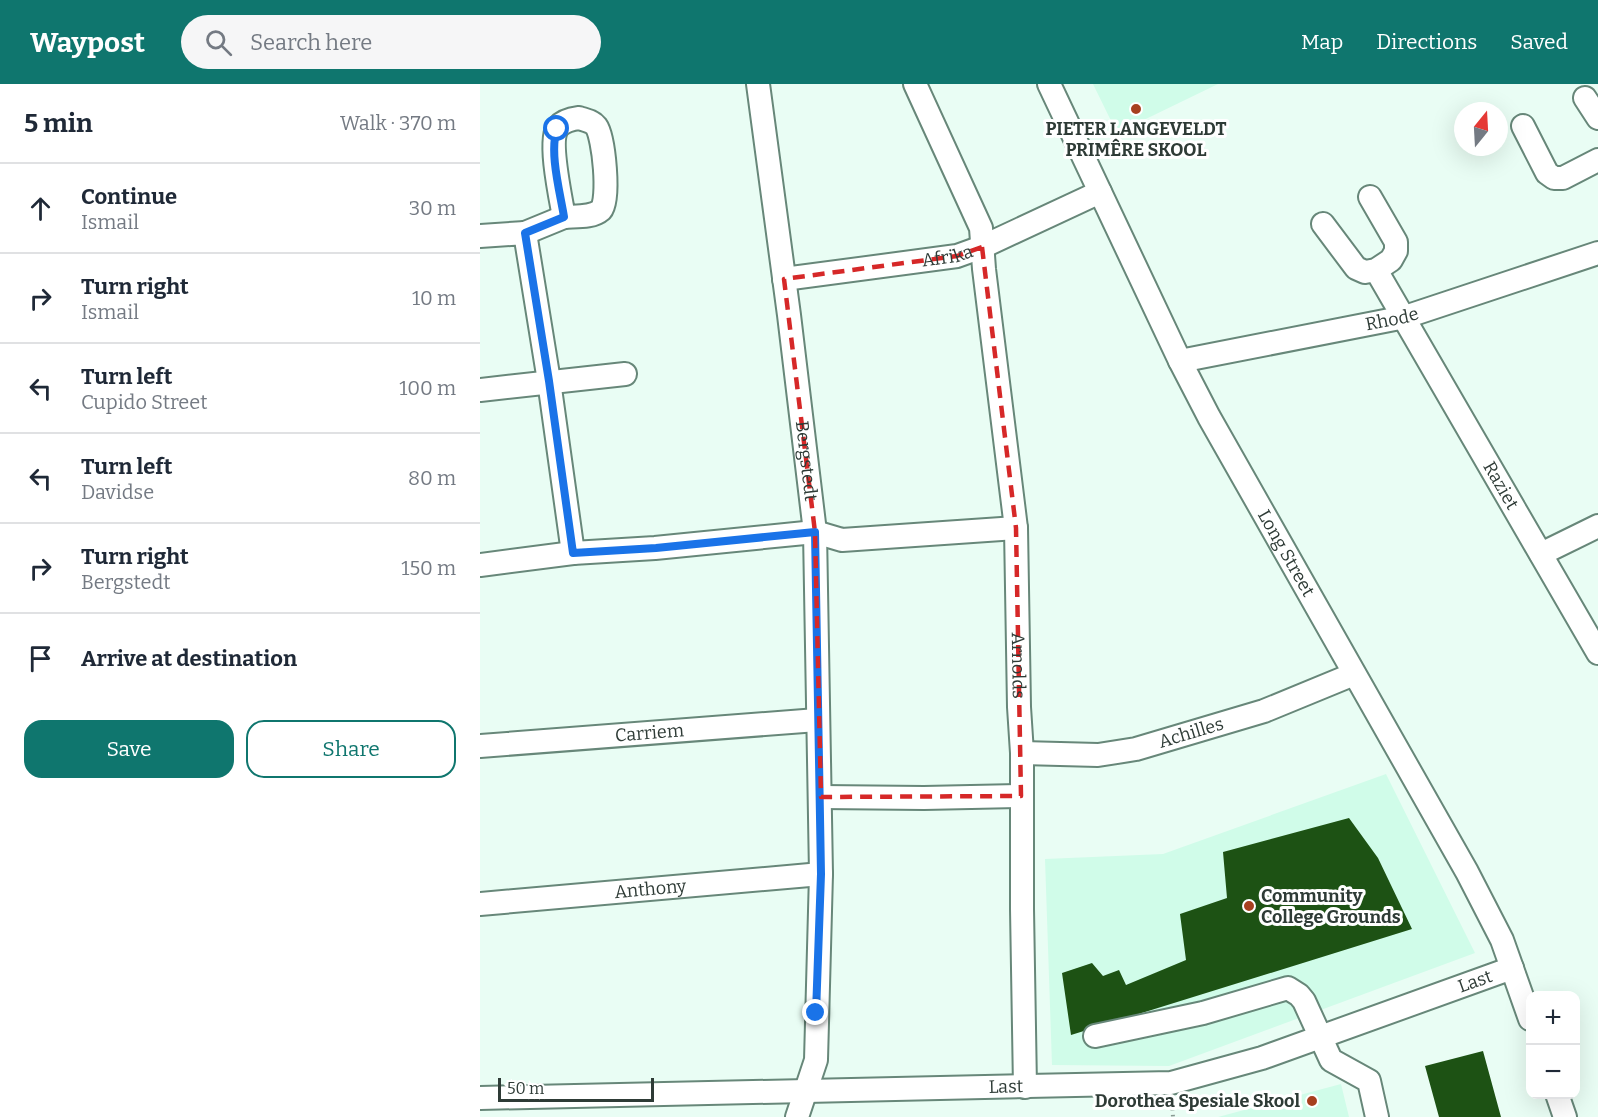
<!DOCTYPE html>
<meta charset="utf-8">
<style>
body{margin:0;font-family:Bitter,serif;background:#f6f6f7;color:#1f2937}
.controls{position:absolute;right:18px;bottom:18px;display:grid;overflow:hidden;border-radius:12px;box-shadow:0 6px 24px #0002}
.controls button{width:54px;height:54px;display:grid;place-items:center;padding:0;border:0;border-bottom:2px solid #e0e1e3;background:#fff;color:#1f2937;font:30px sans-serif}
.compass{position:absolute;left:974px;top:18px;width:54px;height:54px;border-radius:50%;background:#fff;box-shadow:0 6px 24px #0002;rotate:18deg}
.scale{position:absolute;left:18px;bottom:15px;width:156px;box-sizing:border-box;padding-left:6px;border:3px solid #2e3b36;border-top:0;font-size:16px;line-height:21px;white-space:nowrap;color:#2e3b36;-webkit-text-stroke:4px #fff;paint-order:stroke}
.stop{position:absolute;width:18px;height:18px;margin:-14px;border:4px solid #1a73e8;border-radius:50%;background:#fff}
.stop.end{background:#1a73e8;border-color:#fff;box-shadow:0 2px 6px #0008}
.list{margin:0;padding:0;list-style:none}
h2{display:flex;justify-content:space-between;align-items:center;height:78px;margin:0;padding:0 24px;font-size:26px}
h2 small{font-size:20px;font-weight:400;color:#747a83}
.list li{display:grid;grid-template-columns:39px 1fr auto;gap:18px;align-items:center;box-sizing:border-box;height:90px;padding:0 24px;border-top:2px solid #e0e1e3}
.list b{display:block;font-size:22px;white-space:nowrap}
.list p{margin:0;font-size:20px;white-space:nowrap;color:#747a83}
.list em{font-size:20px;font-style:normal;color:#747a83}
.actions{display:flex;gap:12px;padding:18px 24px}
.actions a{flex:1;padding:14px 0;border:2px solid #0f766e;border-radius:18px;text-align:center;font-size:21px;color:#0f766e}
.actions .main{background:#0f766e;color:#fff}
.icon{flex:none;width:33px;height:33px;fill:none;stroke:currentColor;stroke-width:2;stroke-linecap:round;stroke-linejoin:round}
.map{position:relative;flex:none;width:1118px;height:1033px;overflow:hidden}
header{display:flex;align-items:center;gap:36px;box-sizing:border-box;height:84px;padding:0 30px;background:#0f766e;color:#fff}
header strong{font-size:28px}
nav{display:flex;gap:33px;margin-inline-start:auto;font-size:21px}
.search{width:420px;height:54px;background:#f6f6f7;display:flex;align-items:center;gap:15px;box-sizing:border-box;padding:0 21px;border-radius:33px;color:#747a83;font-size:22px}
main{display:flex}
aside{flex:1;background:#fff}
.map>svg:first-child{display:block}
.built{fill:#d0fce9}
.building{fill:#1d5214}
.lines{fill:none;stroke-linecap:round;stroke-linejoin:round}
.minor-casing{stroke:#678779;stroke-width:26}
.path{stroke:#899992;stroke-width:4;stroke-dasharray:1.5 4.5;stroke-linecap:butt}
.minor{stroke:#fff;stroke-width:22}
.route{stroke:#1a73e8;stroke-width:8}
.marked{fill:none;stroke:#d62828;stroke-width:4.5;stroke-dasharray:12 8;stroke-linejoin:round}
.poi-dot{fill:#a7401f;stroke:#fff;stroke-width:2}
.labels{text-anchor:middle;stroke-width:6;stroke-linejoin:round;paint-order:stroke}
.poi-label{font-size:18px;font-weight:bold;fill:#2e3b36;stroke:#fff}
.street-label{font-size:18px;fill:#2e3b36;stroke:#fff}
</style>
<header>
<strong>Waypost</strong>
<div class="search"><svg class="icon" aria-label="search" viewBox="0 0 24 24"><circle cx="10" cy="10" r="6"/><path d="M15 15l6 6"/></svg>Search here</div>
<nav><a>Map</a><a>Directions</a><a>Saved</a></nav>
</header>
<main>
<aside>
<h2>5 min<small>Walk · 370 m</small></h2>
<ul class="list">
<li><svg class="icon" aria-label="ahead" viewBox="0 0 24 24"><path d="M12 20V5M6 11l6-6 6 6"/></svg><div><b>Continue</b><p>Ismail</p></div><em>30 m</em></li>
<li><svg class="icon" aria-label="right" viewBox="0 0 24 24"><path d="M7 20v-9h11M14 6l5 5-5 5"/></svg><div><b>Turn right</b><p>Ismail</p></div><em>10 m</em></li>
<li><svg class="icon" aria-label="left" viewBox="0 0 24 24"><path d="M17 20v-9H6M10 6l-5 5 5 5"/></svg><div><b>Turn left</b><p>Cupido Street</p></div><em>100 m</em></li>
<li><svg class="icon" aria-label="left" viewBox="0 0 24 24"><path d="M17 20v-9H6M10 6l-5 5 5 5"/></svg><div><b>Turn left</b><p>Davidse</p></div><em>80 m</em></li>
<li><svg class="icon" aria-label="right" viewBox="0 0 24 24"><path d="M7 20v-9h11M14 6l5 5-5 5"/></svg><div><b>Turn right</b><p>Bergstedt</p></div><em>150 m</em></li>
<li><svg class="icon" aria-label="arrive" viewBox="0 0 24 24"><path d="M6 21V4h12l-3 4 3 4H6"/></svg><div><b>Arrive at destination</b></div></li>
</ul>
<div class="actions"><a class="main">Save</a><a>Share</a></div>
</aside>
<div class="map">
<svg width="1118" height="1033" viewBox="0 0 1118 1033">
<rect width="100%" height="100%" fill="#e9fdf4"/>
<path class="built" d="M613,0H738L637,49Z
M906,690L995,869L689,982L572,981L565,775L683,770Z
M861,1000L869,1033H738Z"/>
<path class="building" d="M869,734L898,774L932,845L591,951L582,889L612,879L623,892L639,886L646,901L706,876L700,830L747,814L743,768Z
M1003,967L1021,1033H959L945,982Z"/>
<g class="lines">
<g class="minor-casing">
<g id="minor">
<path id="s1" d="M278,0L309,231L335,448L341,790L336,976L317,1033"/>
<path id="s2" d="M435,0L501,144L504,185L536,444L539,623L542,669V825L545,1003"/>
<path id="s3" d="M569,0L700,277L729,333L987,788L1022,856L1050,935"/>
<path d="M1105,14L1118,34"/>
<path d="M99,34C105,36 112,37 116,42C124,53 130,116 121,126C112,134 95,132 84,133C81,116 68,56 78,43C83,37 91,35 99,34Z"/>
<path d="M1043,42L1067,89L1074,94H1083L1118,76"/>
<path d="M843,140L876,184L885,188L896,186L911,176L916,167V158L890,113"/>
<path d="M45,149L84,133"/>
<path d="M0,152L45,149L69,297L93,469"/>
<path id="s4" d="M896,186L1118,569"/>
<path id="s5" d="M304,195L477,172L502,163L620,108"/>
<path id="s6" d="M700,277L925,233L1118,169"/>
<path d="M0,306L145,290"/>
<path d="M1061,470L1118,442"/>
<path d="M0,481L93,469L175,464L335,448L362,456L536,444"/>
<path id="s7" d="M0,662L337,636"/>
<path id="s8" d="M542,669L618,671L656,665L784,627L874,590"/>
<path d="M341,713L444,714L541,712"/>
<path id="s9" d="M0,820L341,790"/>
<path d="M615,952L723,929L808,904L819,911L824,917L851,976L889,997L897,1033"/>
<path d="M1077,1010L1085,1033"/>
<path id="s10" d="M0,1014L691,999L782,974L1032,884"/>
</g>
</g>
<path class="path" d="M692,1019L693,1033"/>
<use href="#minor" class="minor"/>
</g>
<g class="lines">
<path class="route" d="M77,45C69,68 80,108 84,133L45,149L69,297L93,469L176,464L335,448L341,790L336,929"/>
</g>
<path class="marked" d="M502,163L536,444L541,712L341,713L335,448L304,195L477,172Z"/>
<g class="poi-dot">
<circle cx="656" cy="25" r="6"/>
<circle cx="769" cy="822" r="6"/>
<circle cx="832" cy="1017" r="6"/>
</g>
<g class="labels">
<g class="poi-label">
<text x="656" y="51">PIETER LANGEVELDT<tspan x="656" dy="21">PRIMÊRE SKOOL</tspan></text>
<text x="781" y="818" text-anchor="start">Community<tspan x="781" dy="21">College Grounds</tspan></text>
<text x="820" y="1023" text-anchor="end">Dorothea Spesiale Skool</text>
</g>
<g class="street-label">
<text dy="6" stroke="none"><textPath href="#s5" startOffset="165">Afrika</textPath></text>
<text dy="6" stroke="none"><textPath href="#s6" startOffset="216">Rhode</textPath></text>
<text dy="6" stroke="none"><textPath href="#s1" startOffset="380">Bergstedt</textPath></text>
<text dy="6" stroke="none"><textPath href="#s4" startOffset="249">Raziet</textPath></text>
<text dy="6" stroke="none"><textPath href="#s3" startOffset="526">Long Street</textPath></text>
<text dy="6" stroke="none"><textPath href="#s2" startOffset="598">Arnolds</textPath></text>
<text dy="6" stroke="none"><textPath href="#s7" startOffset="170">Carriem</textPath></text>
<text dy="6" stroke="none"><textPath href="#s8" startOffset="172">Achilles</textPath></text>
<text dy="6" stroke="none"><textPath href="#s9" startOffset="171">Anthony</textPath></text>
<text dy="6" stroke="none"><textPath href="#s10" startOffset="1012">Last</textPath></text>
<text dy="6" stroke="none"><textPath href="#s10" startOffset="526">Last</textPath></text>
</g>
</g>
</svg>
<div class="controls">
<button>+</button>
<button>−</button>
</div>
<svg class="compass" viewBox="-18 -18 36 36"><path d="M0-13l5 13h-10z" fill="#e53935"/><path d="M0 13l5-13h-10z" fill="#747a83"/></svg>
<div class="scale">50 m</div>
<div class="stop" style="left:77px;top:45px"></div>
<div class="stop end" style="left:336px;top:929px"></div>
</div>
</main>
